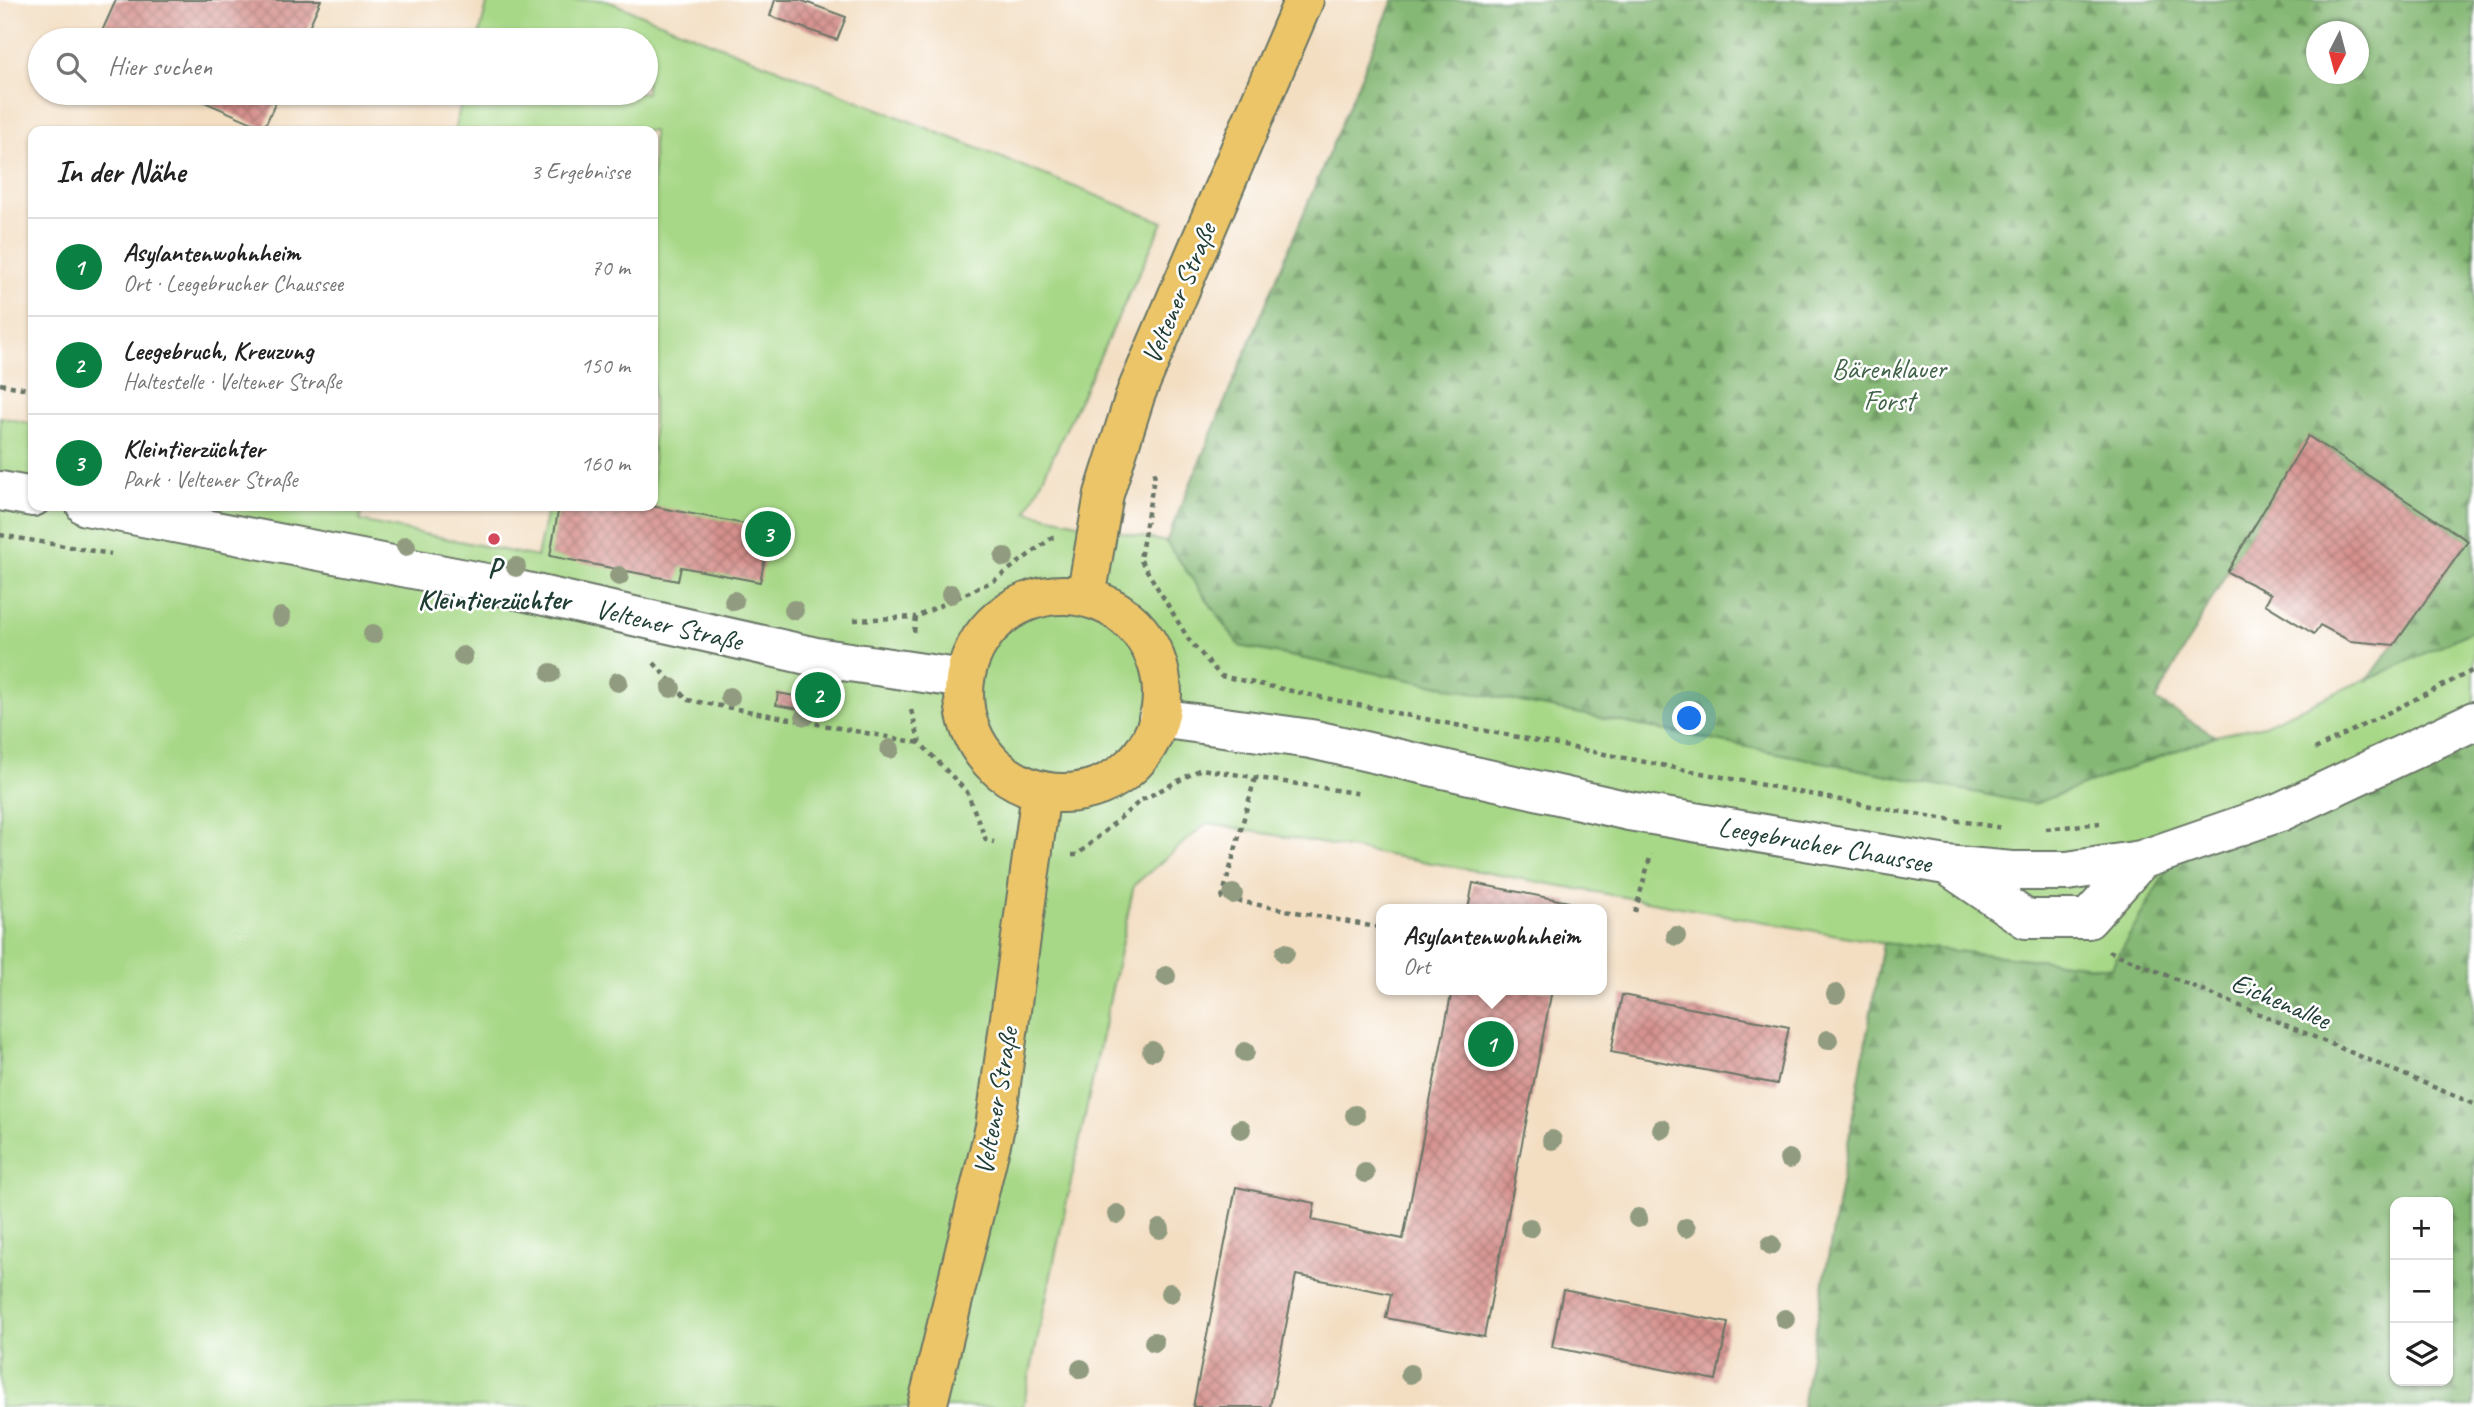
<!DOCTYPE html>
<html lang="de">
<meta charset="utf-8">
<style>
body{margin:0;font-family:Caveat,sans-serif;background:#f6f6f6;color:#222}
.controls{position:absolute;right:21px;bottom:21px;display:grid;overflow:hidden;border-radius:14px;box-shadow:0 2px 5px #0004}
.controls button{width:63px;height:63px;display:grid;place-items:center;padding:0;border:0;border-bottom:2px solid #e0e0e0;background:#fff;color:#222;font:35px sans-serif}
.compass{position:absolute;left:2306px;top:21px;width:63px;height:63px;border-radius:50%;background:#fff;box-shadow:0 2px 5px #0004;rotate:186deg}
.you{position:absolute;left:1690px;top:719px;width:24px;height:24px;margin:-18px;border:5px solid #fff;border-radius:50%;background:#1a73e8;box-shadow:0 0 0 10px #1a73e833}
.badge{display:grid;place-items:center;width:46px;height:46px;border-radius:50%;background:#0b8043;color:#fff;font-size:23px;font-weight:700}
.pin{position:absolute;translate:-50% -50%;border:4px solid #fff;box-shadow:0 2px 7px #0006}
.popup{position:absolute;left:1376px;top:904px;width:231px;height:91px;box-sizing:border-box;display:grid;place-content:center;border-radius:14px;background:#fff;filter:drop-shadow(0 2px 5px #0005);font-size:23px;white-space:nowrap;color:#767676}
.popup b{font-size:26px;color:#222}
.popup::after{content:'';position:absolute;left:50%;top:100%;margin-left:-14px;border:14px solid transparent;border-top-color:#fff}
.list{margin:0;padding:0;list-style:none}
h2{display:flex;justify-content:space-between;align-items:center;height:91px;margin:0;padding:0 28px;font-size:30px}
h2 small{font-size:23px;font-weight:400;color:#767676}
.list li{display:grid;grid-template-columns:46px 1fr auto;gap:21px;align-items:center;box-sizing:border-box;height:98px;padding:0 28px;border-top:2px solid #e0e0e0}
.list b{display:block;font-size:26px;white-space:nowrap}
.list p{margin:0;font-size:23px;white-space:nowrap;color:#767676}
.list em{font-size:23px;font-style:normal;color:#767676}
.icon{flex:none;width:38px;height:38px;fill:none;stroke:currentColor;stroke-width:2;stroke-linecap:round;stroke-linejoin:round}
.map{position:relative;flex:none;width:2474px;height:1407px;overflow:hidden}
.search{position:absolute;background:#fff;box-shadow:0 2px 5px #0004;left:28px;top:28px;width:630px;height:77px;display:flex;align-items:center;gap:18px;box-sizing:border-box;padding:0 24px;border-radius:38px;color:#767676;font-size:26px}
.panel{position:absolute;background:#fff;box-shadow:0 2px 5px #0004;left:28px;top:126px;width:630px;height:385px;border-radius:14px}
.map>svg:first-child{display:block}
.green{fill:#a7d887;stroke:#638a5e;stroke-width:2}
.forest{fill:url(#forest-firs);stroke:#527a54;stroke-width:2;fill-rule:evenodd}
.building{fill:url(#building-cross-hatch)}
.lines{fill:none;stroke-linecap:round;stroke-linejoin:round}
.minor-casing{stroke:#697566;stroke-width:42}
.major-casing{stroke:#697566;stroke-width:42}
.path{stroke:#697566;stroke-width:4.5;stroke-dasharray:5 5;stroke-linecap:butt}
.minor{stroke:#fff;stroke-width:38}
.major{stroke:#edc569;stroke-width:38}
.tree{fill:#919b7f}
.poi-dot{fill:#d1495b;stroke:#fff;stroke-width:2.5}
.labels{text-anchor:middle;stroke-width:5;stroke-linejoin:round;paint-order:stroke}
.street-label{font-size:28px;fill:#1f3d34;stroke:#fff}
.park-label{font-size:28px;fill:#416449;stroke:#fff}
.poi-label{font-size:28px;font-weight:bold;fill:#1f3d34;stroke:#fff}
</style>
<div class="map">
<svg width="2474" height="1407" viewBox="0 0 2474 1407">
<defs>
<pattern id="forest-firs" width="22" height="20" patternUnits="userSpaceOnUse" patternTransform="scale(1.75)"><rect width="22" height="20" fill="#85b874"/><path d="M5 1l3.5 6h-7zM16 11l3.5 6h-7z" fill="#6c9760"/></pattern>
<pattern id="building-cross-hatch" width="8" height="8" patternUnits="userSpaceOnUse" patternTransform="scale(1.75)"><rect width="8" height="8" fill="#d6918d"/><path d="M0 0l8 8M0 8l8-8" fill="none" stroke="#ad7874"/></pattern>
</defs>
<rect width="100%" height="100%" fill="#fff"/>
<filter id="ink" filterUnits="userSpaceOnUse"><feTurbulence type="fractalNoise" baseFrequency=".0143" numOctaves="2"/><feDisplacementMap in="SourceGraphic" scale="14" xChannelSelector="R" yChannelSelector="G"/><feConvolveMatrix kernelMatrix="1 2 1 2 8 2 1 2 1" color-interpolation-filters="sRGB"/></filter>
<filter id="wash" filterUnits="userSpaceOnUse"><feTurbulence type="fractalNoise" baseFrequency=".00686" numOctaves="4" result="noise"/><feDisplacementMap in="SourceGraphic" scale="28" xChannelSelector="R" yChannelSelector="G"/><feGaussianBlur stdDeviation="1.57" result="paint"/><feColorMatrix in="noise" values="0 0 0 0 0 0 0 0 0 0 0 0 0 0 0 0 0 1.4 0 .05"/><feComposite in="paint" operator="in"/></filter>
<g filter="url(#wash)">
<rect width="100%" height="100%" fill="#f3dec2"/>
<path class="green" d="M488,0H605L1163,222L1027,512L1166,542L1240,646L2034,804L2215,736L2264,725L2474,630V726L2170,864L2111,968L1883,943L1207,823L1134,885L1023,1407H0V417L33,424V506H362L360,521L537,557L548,506H653V131H454L464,93H646V40H478Z"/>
<path class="forest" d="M1393,0H2474V630L2368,680L2468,541L2309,436L2227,572L2156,700L2215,736L2034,804L1240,646L1166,542ZM2316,32H2358V74H2316Z
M2474,726V1407H1802L1883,943L2111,968L2170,864ZM2395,1202H2448V1381H2395Z"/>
<g id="blocks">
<path class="building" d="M116,0H321L303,40H98Z
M775,0H800L846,17L837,40L770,16Z
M184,93H280L264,128Z
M2308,436L2468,541L2394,645L2350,641L2320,625L2314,634L2265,604L2271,594L2227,572Z
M559,506H651L771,529L760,582L681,567L678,581L550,556Z
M778,693L801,697L799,709L776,705Z
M1473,883L1569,902L1568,909H1468Z
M1452,990H1552L1484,1337L1386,1318L1391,1294L1296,1275L1270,1407H1193L1236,1187L1315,1203L1312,1220L1403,1239Z
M1622,995L1789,1027L1777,1084L1611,1052Z
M1563,1290L1728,1323L1716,1380L1552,1347Z"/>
</g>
</g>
<g filter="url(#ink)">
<use href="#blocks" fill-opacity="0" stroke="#697566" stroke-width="2"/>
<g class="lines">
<g class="minor-casing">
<path id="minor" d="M0,491L33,497
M86,506L491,584L816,657L964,679
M1158,718L1311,739L1629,811L1946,865L2012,871H2067L2141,860L2280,812L2474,721
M1951,868L2026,919H2088L2141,860"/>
</g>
<g class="major-casing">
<path id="major" d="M964 694a99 99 0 1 1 198 0a99 99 0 1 1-198 0Z
M1086,597L1104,494L1136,393L1304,0
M927,1407L995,1127L1041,792"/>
</g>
<path class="path" d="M0,384L33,390
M1155,472L1140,559L1189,640L1221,676L1420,718L1891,810L2003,828
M0,535L111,554
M854,620L916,617
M914,632L916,617L995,580L1053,537L1058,538
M654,663L688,700L920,743
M911,710L920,743L967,792L986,840L994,842
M2315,749L2474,670
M1255,778L1222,898L1381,928
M2046,829L2100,823
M1072,855H1077L1140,801L1201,769L1362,794
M1635,912L1651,854
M2109,951L2474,1104"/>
<use href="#minor" class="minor"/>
<use href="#major" class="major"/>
</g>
<g class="tree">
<circle cx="406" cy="546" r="10"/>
<circle cx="1004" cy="557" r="10"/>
<circle cx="516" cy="567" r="10"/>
<circle cx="619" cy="576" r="10"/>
<circle cx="951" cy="594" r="10"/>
<circle cx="734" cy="601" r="10"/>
<circle cx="794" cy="610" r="10"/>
<circle cx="281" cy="617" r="10"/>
<circle cx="373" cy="634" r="10"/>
<circle cx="463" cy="656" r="10"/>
<circle cx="551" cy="673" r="10"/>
<circle cx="618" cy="682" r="10"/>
<circle cx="671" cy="688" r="10"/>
<circle cx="730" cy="697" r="10"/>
<circle cx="805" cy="716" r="10"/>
<circle cx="890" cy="749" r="10"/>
<circle cx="1233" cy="894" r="10"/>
<circle cx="1676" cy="936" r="10"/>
<circle cx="1285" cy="953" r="10"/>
<circle cx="1166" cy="976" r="10"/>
<circle cx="1836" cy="994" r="10"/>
<circle cx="1828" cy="1040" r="10"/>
<circle cx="1152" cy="1051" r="10"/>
<circle cx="1245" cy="1052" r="10"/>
<circle cx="1355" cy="1115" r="10"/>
<circle cx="1241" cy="1129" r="10"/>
<circle cx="1662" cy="1129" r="10"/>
<circle cx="1552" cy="1140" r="10"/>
<circle cx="1789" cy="1159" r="10"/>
<circle cx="1365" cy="1173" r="10"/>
<circle cx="1117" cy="1214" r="10"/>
<circle cx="1638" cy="1218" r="10"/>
<circle cx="1530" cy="1228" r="10"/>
<circle cx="1686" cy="1228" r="10"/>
<circle cx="1160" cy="1229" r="10"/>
<circle cx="1771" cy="1245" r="10"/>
<circle cx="1170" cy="1293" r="10"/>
<circle cx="1785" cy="1319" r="10"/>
<circle cx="1154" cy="1342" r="10"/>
<circle cx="1081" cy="1369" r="10"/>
<circle cx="1410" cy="1374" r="10"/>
</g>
</g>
<circle class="poi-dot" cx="494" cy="539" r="7"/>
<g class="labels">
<g class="street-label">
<text transform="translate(1178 293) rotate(-67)" y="10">Veltener Straße</text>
<text transform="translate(669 624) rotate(13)" y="10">Veltener Straße</text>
<text transform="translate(1825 844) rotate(10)" y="10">Leegebrucher Chaussee</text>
<text transform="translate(2281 1000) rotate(23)" y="10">Eichenallee</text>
<text transform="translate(995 1101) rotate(-80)" y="10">Veltener Straße</text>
</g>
<g class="park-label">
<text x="1889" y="378">Bärenklauer<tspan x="1889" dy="32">Forst</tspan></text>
</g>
<g class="poi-label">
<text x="494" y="577">P<tspan x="494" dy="32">Kleintierzüchter</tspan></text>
</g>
</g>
</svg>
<div class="controls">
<button>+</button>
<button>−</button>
<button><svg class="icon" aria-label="layers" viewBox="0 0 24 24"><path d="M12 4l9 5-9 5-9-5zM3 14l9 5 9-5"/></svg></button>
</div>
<svg class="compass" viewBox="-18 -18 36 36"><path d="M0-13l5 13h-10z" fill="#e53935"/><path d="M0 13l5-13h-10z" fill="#767676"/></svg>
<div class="you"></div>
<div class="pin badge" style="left:1491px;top:1044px">1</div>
<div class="popup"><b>Asylantenwohnheim</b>Ort</div>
<div class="pin badge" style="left:818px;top:695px">2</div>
<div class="pin badge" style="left:768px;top:534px">3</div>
<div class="search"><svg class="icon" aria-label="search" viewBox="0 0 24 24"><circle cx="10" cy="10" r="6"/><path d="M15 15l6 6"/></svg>Hier suchen</div>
<section class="panel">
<h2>In der Nähe<small>3 Ergebnisse</small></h2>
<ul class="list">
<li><span class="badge">1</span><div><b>Asylantenwohnheim</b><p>Ort · Leegebrucher Chaussee</p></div><em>70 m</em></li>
<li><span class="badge">2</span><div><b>Leegebruch, Kreuzung</b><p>Haltestelle · Veltener Straße</p></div><em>150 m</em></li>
<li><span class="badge">3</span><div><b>Kleintierzüchter</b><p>Park · Veltener Straße</p></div><em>160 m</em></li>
</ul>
</section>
</div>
